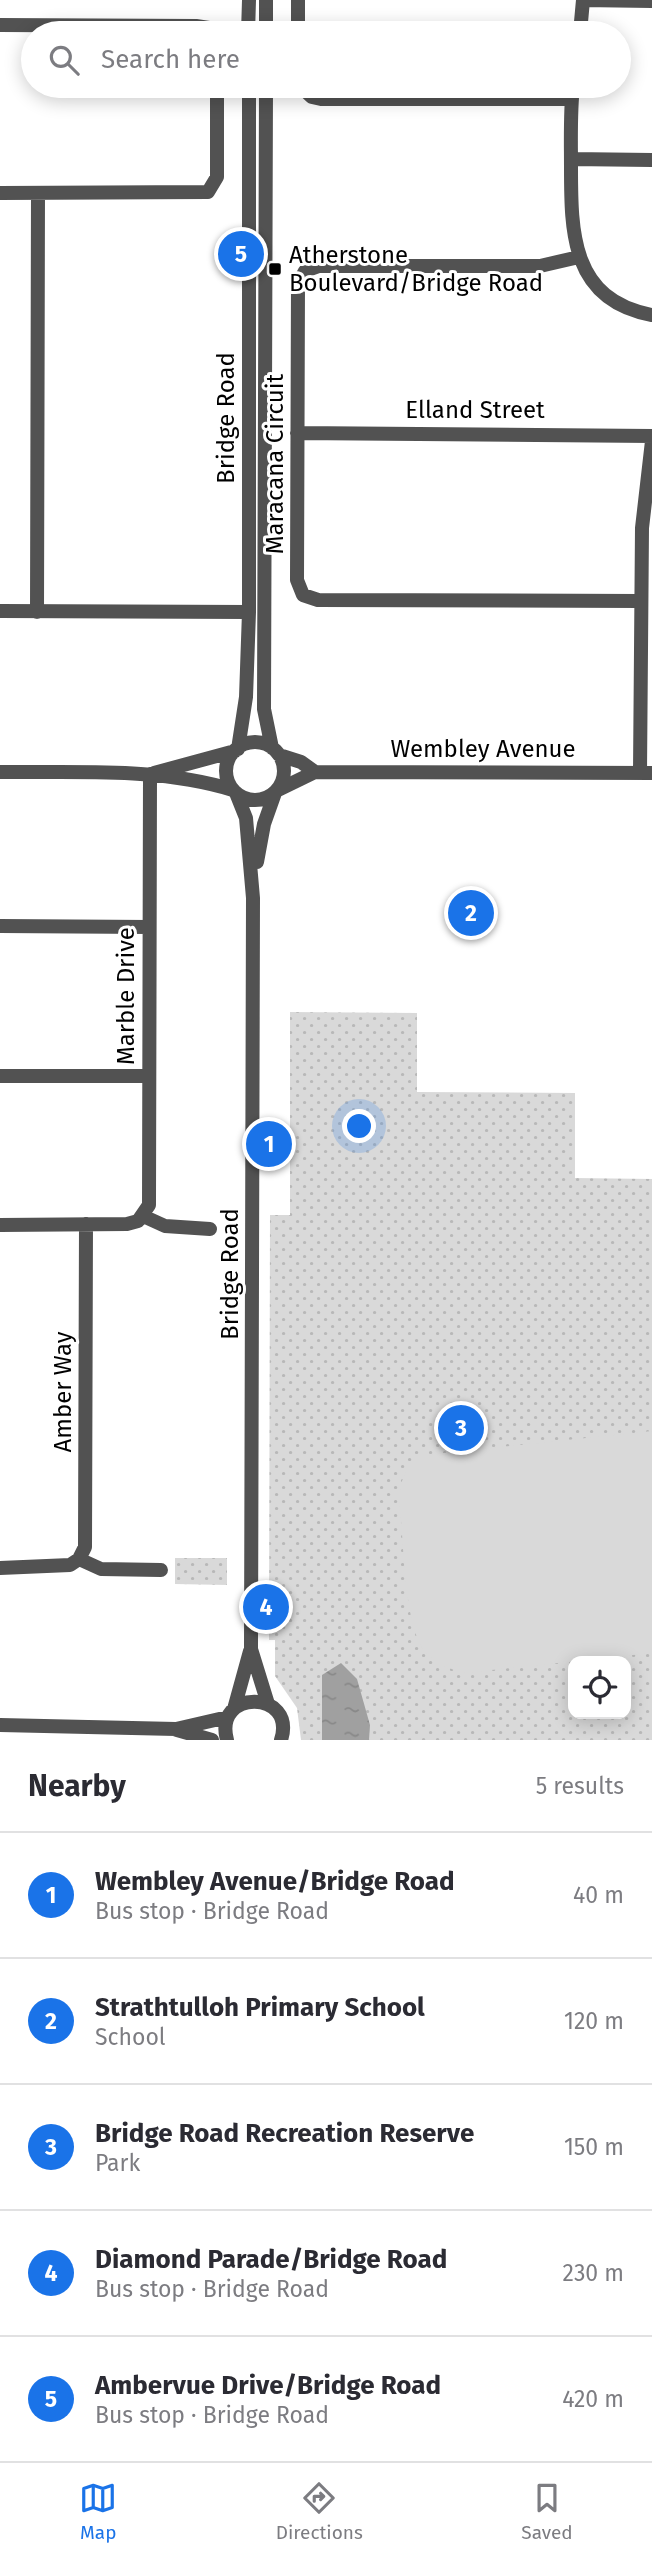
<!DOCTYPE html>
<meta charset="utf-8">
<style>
body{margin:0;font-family:"Fira Sans",sans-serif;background:#f2f2f3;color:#2b2b33}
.controls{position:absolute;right:21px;bottom:21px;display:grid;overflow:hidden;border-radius:14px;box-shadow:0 4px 18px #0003}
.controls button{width:63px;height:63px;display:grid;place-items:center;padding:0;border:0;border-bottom:2px solid #e1e1e2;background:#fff;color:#2b2b33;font:35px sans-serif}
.you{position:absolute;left:360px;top:1127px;width:24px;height:24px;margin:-18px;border:5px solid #fff;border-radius:50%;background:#1a73e8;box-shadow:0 0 0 10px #1a73e833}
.badge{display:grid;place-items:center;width:46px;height:46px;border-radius:50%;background:#1a73e8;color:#fff;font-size:23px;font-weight:700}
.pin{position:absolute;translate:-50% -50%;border:4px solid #fff;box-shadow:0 2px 7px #0006}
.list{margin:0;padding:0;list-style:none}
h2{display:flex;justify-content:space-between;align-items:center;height:91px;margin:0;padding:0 28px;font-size:30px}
h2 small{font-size:23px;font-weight:400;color:#7c7c81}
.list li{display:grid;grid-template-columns:46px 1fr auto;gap:21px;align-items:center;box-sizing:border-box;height:126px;padding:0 28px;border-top:2px solid #e1e1e2}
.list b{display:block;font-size:26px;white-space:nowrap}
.list p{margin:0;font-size:23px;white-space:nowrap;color:#7c7c81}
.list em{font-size:23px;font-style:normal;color:#7c7c81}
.icon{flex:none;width:38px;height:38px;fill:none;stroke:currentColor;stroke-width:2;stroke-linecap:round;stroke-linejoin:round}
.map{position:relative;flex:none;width:652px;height:1740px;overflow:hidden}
.search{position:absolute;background:#fff;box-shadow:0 4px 18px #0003;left:21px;right:21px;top:21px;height:77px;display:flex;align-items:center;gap:18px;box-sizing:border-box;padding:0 24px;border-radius:38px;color:#7c7c81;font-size:26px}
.sheet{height:721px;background:#fff}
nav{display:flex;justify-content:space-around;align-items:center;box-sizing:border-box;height:98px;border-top:2px solid #e1e1e2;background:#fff;font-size:19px;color:#7c7c81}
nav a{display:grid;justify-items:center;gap:4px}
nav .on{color:#1a73e8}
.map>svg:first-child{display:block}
.grass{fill:url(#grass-dots);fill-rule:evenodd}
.garden{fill:#d9d9d9}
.water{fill:url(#water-ripples)}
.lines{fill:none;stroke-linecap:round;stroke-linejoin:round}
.minor{stroke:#525252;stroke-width:14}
.poi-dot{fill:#000;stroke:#fff;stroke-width:2.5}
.labels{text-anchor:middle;stroke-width:6;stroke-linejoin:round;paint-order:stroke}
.poi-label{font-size:24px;fill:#000;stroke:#fff;text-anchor:start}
.street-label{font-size:24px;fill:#000;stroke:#fff}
</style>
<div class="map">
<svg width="652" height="1740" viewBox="0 0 652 1740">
<defs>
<pattern id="grass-dots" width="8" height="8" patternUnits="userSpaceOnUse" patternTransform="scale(1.75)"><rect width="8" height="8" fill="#d9d9d9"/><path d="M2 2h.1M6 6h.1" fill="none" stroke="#b8b8b8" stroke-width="1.8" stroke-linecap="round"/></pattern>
<pattern id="water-ripples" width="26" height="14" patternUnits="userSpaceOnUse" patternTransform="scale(1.75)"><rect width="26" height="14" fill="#a0a0a0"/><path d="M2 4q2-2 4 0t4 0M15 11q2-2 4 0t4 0" fill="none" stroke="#888"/></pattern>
</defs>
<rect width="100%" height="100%" fill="#fff"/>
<path class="grass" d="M290,1012L417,1013V1092L575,1093V1178L652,1179V1740H301L297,1708L275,1676V1640H269L270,1215H290ZM573,1661H626V1714H573Z
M175,1558H227V1585L175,1584Z"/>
<path class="garden" d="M652,1431V1653L464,1673C450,1669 436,1664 426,1653C403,1628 404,1536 399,1500C401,1478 405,1465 425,1455Z"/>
<path class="water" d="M341,1663L357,1679L370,1725L369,1740H322V1675Z"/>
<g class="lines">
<path class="minor" d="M583,0L652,1
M0,25L196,26L209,28L214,33
M248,33L249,0
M266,33V0
M298,33V0
M580,33L583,0
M266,86L264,709L272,748
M300,86L312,97L321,99H572
M573,86C570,112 571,140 571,167C571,232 571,300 652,315
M571,159L652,160
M0,193L208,192L217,177V86
M579,257L540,266H319L305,271L298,284L297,580L303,595L318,600L640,601
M297,433L652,436
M0,611L249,612
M37,612L38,193
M226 771a29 29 0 1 1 58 0a29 29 0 1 1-58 0Z
M238,749L246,697L249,612V86
M279,755L301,762L315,772
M0,772C77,773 159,767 233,790
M154,773L235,751
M640,773L642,528L652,441
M278,790L315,772L652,773
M236,793L246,818L253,898L251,1649L268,1704
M257,862L264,824L275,793
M0,926L149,927
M0,1076H149
M143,1216L165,1226L210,1229
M0,1225L127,1224L138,1221L149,1205L150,774
M79,1559L101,1569L161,1570
M0,1568L70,1565L79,1559L85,1547L86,1224
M234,1709L250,1651
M0,1725L176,1729L228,1717
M177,1730L212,1740
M227,1740C213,1688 297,1690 281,1740"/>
</g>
<rect class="poi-dot" x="268" y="262" width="14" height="14" rx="3.5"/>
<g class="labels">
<g class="poi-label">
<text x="289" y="263">Atherstone<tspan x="289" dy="28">Boulevard/Bridge Road</tspan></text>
</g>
<g class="street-label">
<text x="475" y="418">Elland Street</text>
<text transform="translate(226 418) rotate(-90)" y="8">Bridge Road</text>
<text transform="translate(275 464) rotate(-90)" y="8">Maracana Circuit</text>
<text x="483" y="757">Wembley Avenue</text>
<text transform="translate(126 996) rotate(-90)" y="8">Marble Drive</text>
<text transform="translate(230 1274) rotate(-90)" y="8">Bridge Road</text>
<text transform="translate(63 1392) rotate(-90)" y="8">Amber Way</text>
</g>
</g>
</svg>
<div class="controls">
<button><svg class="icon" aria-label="locate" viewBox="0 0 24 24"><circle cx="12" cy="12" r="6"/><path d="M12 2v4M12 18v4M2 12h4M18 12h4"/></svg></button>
</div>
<div class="you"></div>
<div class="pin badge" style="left:269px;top:1144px">1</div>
<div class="pin badge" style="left:471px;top:913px">2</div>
<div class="pin badge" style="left:461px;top:1428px">3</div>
<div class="pin badge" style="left:266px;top:1607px">4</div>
<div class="pin badge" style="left:241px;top:254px">5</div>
<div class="search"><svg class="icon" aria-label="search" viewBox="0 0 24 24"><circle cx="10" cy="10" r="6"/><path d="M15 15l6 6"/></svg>Search here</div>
</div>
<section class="sheet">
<h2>Nearby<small>5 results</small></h2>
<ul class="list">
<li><span class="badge">1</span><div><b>Wembley Avenue/Bridge Road</b><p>Bus stop · Bridge Road</p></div><em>40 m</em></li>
<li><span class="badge">2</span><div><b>Strathtulloh Primary School</b><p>School</p></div><em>120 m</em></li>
<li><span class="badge">3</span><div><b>Bridge Road Recreation Reserve</b><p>Park</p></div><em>150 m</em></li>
<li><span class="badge">4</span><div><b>Diamond Parade/Bridge Road</b><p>Bus stop · Bridge Road</p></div><em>230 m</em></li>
<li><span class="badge">5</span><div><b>Ambervue Drive/Bridge Road</b><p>Bus stop · Bridge Road</p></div><em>420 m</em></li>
</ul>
</section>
<nav>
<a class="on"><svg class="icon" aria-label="map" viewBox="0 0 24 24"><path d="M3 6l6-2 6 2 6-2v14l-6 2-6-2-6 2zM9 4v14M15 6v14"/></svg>Map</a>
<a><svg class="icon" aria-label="directions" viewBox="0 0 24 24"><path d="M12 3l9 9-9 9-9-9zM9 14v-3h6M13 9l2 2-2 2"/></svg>Directions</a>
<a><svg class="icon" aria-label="saved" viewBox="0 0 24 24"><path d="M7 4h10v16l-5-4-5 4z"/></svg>Saved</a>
</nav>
